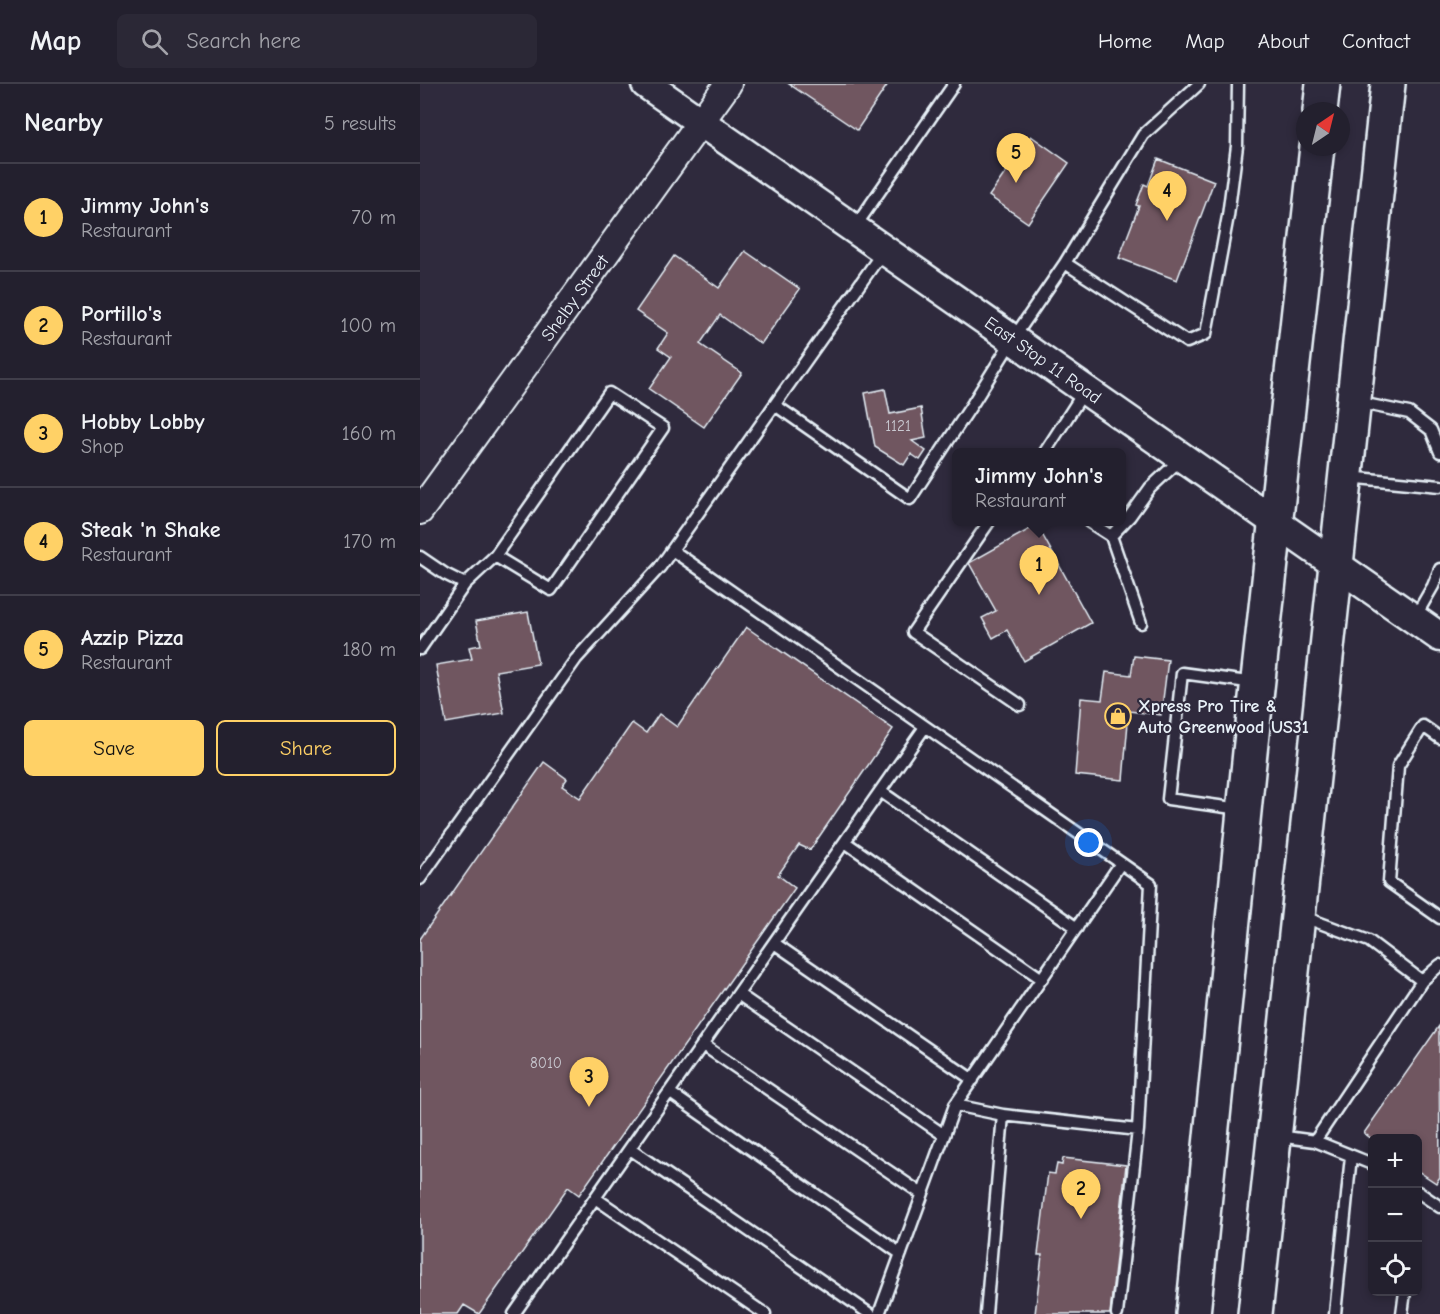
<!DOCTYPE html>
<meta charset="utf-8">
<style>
body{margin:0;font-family:"Comic Neue",sans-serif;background:#2b2836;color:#f1f3f6}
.controls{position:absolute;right:18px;bottom:18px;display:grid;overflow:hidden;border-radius:9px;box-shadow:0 3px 9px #0003}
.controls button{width:54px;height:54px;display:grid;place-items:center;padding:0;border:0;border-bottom:2px solid #403e4a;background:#23202e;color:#f1f3f6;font:30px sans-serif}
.compass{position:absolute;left:876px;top:18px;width:54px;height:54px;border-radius:50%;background:#23202e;box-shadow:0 3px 9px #0003;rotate:35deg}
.you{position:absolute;left:669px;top:759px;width:21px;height:21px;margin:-15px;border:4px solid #fff;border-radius:50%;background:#1a73e8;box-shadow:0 0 0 9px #1a73e833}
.badge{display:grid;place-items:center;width:39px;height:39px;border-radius:50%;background:#ffd166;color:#111;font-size:20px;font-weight:700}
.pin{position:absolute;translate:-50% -50px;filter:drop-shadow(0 2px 3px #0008)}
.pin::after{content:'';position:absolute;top:32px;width:21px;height:18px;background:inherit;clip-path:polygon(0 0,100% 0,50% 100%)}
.popup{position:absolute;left:532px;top:364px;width:174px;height:78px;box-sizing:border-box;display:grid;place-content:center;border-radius:9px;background:#23202e;filter:drop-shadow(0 2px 4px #0005);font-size:20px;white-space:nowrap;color:#a3a3aa}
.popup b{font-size:22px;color:#f1f3f6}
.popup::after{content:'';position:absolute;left:50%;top:100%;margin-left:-12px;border:12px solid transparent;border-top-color:#23202e}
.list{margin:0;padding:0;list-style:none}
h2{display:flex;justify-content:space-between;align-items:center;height:78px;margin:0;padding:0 24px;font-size:26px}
h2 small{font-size:20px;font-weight:400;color:#a3a3aa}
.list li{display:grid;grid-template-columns:39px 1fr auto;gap:18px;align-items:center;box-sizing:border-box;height:108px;padding:0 24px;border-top:2px solid #403e4a}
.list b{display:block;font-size:22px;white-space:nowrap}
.list p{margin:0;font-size:20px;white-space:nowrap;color:#a3a3aa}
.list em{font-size:20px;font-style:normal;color:#a3a3aa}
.actions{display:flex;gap:12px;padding:18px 24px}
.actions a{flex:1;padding:14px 0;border:2px solid #ffd166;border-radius:9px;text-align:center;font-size:21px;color:#ffd166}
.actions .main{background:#ffd166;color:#111}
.icon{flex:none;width:33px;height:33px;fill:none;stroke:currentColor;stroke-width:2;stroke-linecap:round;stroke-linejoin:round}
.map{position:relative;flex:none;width:1020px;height:1230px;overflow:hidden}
header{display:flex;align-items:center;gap:36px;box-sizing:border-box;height:84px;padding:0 30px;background:#23202e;border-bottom:2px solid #403e4a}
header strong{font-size:28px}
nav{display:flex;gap:33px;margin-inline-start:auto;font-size:21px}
.search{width:420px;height:54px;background:#2b2836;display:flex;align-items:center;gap:15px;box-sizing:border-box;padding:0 21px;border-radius:9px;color:#a3a3aa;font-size:22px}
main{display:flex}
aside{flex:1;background:#23202e}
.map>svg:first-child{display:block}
.building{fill:#6f5761;stroke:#e8f1f8;stroke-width:1.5}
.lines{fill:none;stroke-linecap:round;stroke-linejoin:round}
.service-casing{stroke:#e8f1f8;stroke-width:15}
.tertiary-casing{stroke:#e8f1f8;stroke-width:30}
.secondary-casing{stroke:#e8f1f8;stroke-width:33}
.primary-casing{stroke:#e8f1f8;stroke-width:38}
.service{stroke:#2f2a3d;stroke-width:10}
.tertiary{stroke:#2f2a3d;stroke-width:26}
.secondary{stroke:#2f2a3d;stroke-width:28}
.primary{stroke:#2f2a3d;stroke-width:33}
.labels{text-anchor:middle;stroke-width:4.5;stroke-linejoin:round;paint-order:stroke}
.number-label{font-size:15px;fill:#cacad2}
.street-label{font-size:18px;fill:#e8f1f8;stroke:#2f2a3d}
.poi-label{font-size:18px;font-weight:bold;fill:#e8f1f8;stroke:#2f2a3d;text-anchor:start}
</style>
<header>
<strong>Map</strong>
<div class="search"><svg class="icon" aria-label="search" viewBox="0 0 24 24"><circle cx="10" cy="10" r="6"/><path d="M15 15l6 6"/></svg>Search here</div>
<nav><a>Home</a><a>Map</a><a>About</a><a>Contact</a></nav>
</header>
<main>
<aside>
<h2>Nearby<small>5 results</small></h2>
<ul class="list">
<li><span class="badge">1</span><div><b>Jimmy John's</b><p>Restaurant</p></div><em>70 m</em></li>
<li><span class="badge">2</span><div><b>Portillo's</b><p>Restaurant</p></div><em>100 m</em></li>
<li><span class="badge">3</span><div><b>Hobby Lobby</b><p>Shop</p></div><em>160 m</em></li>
<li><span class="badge">4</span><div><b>Steak 'n Shake</b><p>Restaurant</p></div><em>170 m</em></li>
<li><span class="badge">5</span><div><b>Azzip Pizza</b><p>Restaurant</p></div><em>180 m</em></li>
</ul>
<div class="actions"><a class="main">Save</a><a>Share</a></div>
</aside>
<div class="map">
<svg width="1020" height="1230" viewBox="0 0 1020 1230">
<rect width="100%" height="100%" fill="#2f2a3d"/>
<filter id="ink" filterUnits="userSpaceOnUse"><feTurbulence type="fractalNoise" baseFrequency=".0167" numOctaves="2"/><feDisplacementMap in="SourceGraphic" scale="12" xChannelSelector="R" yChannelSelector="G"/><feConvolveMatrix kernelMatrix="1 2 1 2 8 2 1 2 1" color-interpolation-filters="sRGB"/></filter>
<g filter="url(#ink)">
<path class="building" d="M369,0H468L437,46Z
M611,52L649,79L608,139L569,112Z
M738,75L794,97L757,196L699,174L719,122L716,121L724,100L728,102Z
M325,167L380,205L341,260L300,231L280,260L322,289L284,343L229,305L251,273L238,264L248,249L216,227L254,172L299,204Z
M465,305L470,330L501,324L506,354L492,357L506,367L500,376L491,370L484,381L455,363L445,309Z
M617,441L671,539L604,577L587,546L573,554L562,534L576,527L549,479Z
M108,528L118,580L76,587L84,629L26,639L16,581L52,575L49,563L61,561L56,537Z
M326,543L473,645L390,766L379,761L358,791L375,804L159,1111L148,1103L59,1230L44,1221L38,1230H0V855L124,678L147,695L142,702L160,714L212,639L226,649L239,630L257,643Z
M714,572L748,576L741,631L709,627L703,696L655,691L661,614L682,616L686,588L711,591Z
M1019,942L1020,1093L1016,1099L998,1087V1054L952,1055L944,1049Z
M643,1074L706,1081L690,1230H615L622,1171H618L628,1089L635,1090L637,1080L642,1081Z"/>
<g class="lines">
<g class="service-casing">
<path id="service" d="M435,143L534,0
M645,179L767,258L786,250L808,132L817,62L818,0
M936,318L989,329L1011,346L1020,368
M355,321L490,415L553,319L593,255L645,179L723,51L779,0
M625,368L665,306
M928,393L1020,402
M569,438L493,548L600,621
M669,438L691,452L710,432L730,404L762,374
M691,452L721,539
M252,466L731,800L718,1046L697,1230
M0,473L25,490L45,500L75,472L189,309L243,344L131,506L75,472
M994,535L1013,502L1020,485
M0,565L45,500
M1020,654L1003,642L978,682L969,798L1020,834
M460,707L657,844
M820,725L748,715L762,589L835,599
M425,758L622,895
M0,795L156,575L240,483L464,166
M354,859L553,996
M1002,897L1020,881
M318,910L524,1051
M283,961L502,1110
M249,1008L481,1170
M535,1021L583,1031L566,1230
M583,1031L718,1046
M858,1052L895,1057L1002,897L949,857L881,832
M895,1057L952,1080
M210,1065L450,1230
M998,1108L1020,1123
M175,1114L505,643
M94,1230L175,1114L345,1230
M459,1230L535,1021L701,779
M915,1230L931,1072
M982,1230L985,1208"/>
</g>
<g class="tertiary-casing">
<path id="tertiary" d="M0,427L308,0"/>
</g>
<g class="secondary-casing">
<path id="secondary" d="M226,0L1020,553"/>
</g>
<g class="primary-casing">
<path id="primary" d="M900,27L903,0
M773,1230L830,668L897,63
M835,1230L968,0"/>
</g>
<use href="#service" class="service"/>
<use href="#tertiary" class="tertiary"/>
<use href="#secondary" class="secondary"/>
<use href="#primary" class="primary"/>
</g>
</g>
<defs>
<g id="shop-ring" transform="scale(1.35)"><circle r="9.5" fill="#2f2a3d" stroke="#ffd166" stroke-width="1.5"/><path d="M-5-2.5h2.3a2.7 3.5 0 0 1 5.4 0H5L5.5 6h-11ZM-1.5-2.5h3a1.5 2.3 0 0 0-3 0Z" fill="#ffd166"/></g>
</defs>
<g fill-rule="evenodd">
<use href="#shop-ring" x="698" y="632"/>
</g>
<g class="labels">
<g class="number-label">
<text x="478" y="347">1121</text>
<text x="126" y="984">8010</text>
</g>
<g class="street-label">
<text transform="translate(155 214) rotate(-54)" y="6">Shelby Street</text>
<text transform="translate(623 276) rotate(35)" y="6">East Stop 11 Road</text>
</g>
<g class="poi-label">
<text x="718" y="628">Xpress Pro Tire &amp;<tspan x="718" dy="21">Auto Greenwood US31</tspan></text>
</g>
</g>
</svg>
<div class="controls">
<button>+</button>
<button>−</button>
<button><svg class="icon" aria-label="locate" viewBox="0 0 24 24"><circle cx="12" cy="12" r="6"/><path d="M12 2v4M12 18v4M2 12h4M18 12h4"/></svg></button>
</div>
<svg class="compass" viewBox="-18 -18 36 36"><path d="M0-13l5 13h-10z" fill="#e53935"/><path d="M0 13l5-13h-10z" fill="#a3a3aa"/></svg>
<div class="you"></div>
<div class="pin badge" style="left:619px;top:511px">1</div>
<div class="popup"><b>Jimmy John's</b>Restaurant</div>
<div class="pin badge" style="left:661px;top:1135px">2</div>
<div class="pin badge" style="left:169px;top:1023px">3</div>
<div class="pin badge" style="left:747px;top:137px">4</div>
<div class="pin badge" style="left:596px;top:99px">5</div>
</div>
</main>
